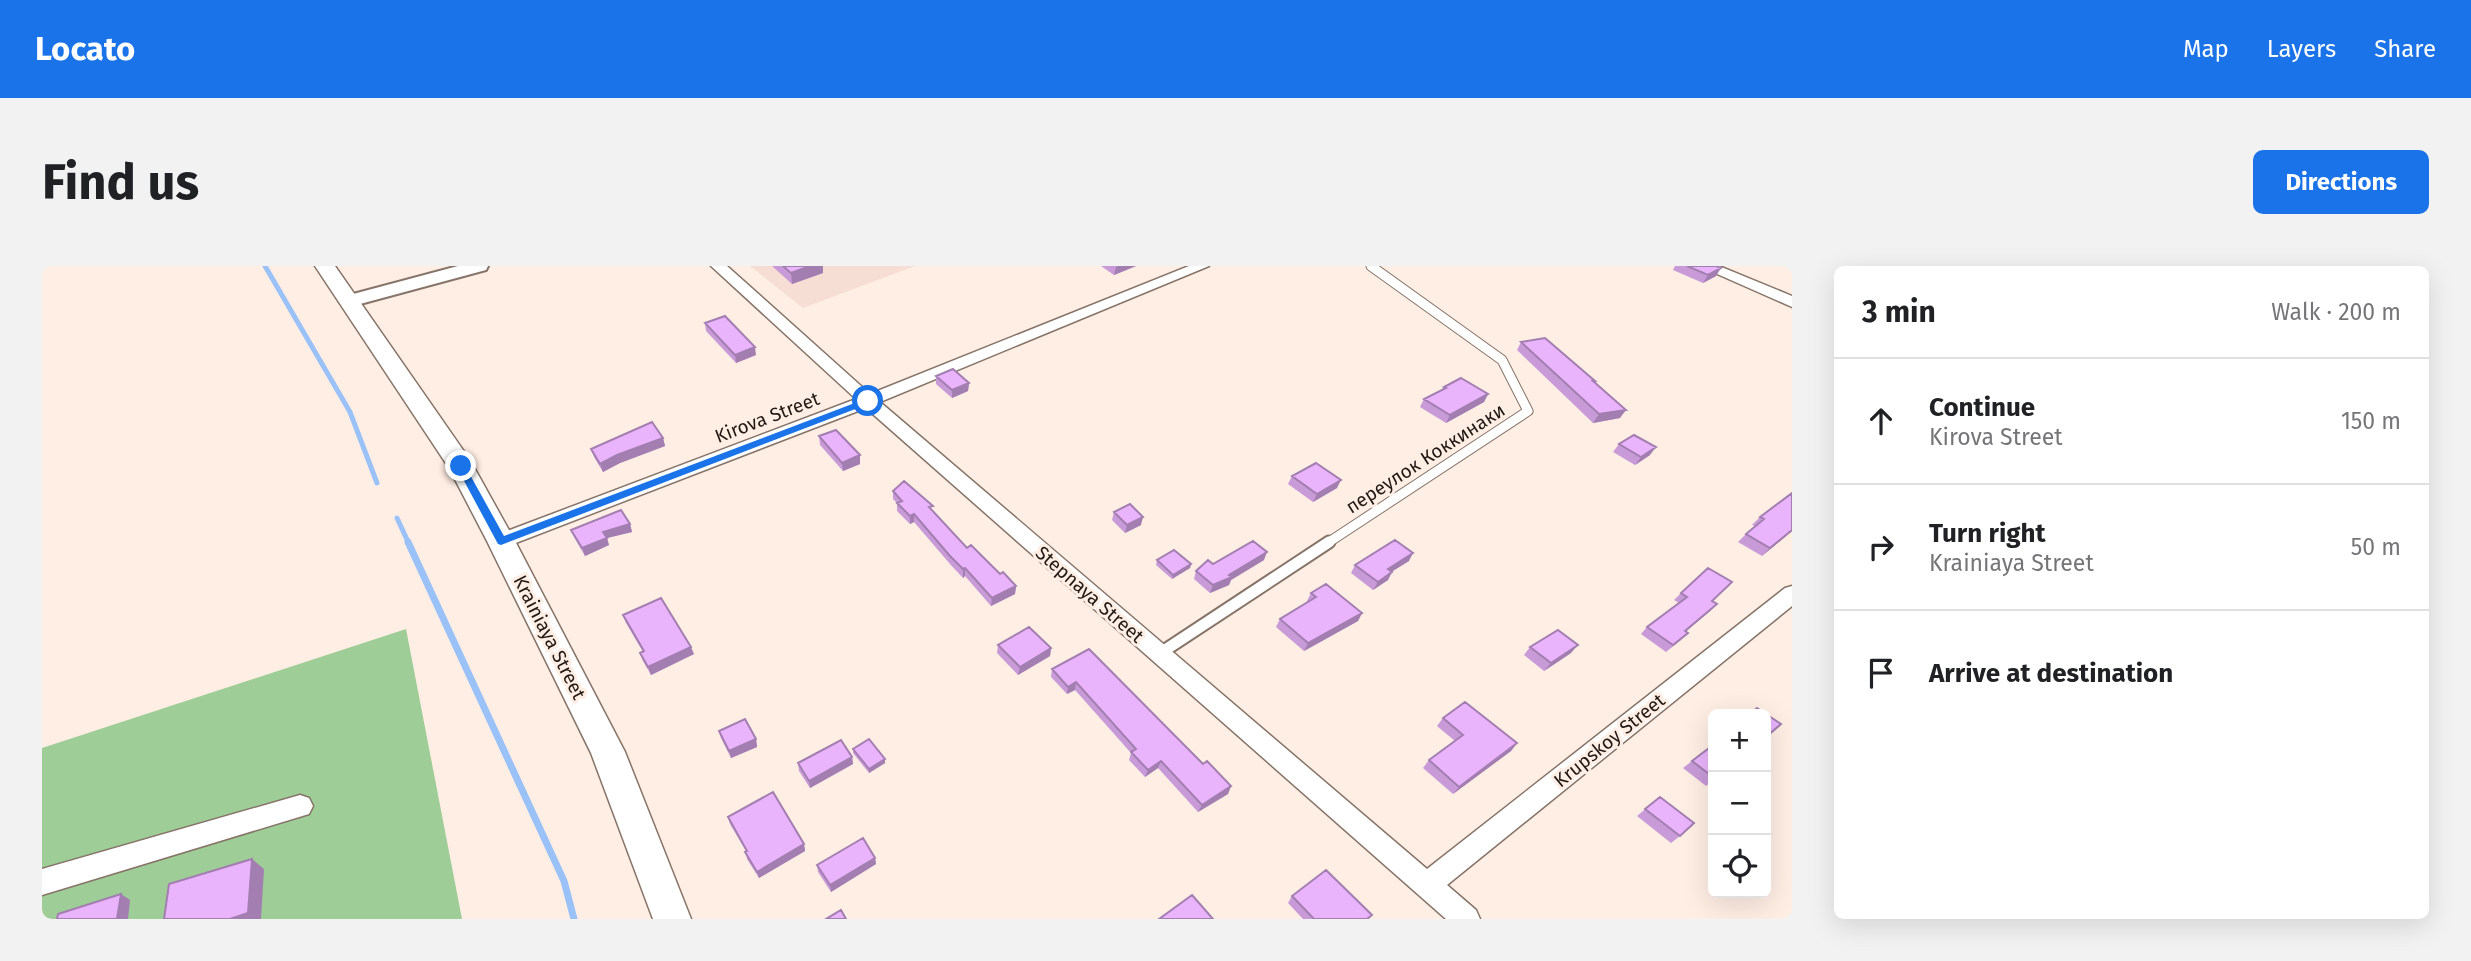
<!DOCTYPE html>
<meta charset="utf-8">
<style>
body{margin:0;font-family:"Fira Sans",sans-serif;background:#f2f2f2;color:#202124}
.controls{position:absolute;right:21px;bottom:21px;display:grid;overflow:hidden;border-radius:10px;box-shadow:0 7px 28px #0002}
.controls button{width:63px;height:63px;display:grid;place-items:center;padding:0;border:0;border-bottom:2px solid #e0e0e0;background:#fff;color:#202124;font:35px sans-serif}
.stop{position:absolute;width:21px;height:21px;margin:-16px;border:5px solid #1a73e8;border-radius:50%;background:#fff}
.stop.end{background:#1a73e8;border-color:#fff;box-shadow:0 2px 7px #0008}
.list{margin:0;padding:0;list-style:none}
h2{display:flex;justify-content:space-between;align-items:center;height:91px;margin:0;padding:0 28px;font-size:30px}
h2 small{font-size:23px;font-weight:400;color:#757577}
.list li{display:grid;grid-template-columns:46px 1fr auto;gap:21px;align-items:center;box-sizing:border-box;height:126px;padding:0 28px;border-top:2px solid #e0e0e0}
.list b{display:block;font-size:26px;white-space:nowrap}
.list p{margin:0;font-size:23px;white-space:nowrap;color:#757577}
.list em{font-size:23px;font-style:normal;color:#757577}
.icon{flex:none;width:38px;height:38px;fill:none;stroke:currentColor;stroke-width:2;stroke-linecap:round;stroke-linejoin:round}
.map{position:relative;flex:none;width:1750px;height:653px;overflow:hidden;border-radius:10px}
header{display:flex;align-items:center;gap:42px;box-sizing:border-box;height:98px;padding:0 35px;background:#1a73e8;color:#fff}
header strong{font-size:33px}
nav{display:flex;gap:38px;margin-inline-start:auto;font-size:24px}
.intro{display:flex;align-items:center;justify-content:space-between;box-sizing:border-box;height:168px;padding:0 42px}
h1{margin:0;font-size:49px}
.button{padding:18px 32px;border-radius:10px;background:#1a73e8;color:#fff;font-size:24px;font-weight:700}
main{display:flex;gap:42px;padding:0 42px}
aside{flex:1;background:#fff;border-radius:10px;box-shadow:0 7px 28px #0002}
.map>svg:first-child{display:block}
.industrial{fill:#f6ded4}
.green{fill:#9fcd97}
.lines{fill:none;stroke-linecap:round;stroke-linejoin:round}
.stream-far1{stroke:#9ac1f8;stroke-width:5}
.stream{stroke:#9ac1f8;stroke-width:7}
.service-far1-casing{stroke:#867469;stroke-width:11}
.service-casing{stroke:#867469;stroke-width:15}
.minor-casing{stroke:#867469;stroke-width:3}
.tertiary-casing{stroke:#867469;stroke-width:4}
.secondary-casing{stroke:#867469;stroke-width:3}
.service-far1{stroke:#fff;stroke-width:9}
.service{stroke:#fff;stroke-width:11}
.minor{fill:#fff;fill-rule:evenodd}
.tertiary{fill:#fff;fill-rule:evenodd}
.secondary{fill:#fff;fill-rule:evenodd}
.wall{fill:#c89bd8}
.shaded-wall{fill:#a37eb0}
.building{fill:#e9b4fb;stroke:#a37eb0;stroke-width:2}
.route{fill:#1a73e8}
.labels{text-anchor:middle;stroke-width:6;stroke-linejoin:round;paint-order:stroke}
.street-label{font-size:19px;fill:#201914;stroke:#ffeee4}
</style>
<header>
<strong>Locato</strong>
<nav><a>Map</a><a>Layers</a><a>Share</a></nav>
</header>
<div class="intro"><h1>Find us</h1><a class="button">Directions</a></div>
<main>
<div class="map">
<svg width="1750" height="653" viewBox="0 0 1750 653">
<rect width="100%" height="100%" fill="#ffeee4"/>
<path class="industrial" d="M708,0H873L761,42Z"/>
<path class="green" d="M364,363L420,653H0V482Z"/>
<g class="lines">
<path class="stream-far1" d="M223,0L308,146L335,217
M355,252L367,278"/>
<path class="stream" d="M366,276L522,615L532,653"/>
<g class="service-far1-casing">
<path id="service-far1" d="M1284,278L1486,145L1460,94L1329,0"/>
</g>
<g class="service-casing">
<path id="service" d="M1117,388L1287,276"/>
</g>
<g class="minor-casing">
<path id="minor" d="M669,0H685L828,128L1147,0H1167L838,136L1385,603L1743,322L1750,320V340L1405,619L1434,644L1438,653H1404L824,142L466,280L459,282L452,280L449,275L452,270L814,133Z
M1657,0H1677L1750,30V41Z
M258,529L267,532L271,540L267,548L0,629V603Z"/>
</g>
<g class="tertiary-casing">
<path id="tertiary" d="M416,0H446L444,4L307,41L297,35L300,31Z"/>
</g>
<g class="secondary-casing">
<path id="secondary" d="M273,0H293L428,194L473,275L583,486L649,653H611L549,487L445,275L407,202Z"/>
</g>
<use href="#service-far1" class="service-far1"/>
<use href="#service" class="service"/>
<use href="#minor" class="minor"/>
<use href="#tertiary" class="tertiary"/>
<use href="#secondary" class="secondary"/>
</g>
<path class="wall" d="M730,0H781V7L750,18Z
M1059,0H1094L1072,9Z
M1633,0H1674V10L1661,17L1631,4Z
M663,57L714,89L694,97L664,65Z
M1479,76L1553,115L1552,117L1578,152L1551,157L1475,84Z
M894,110L927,117L926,125L910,132L894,118Z
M1402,121L1446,128L1442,136L1404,157L1378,141L1382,133L1400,124Z
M777,170L818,189V198L801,205L778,179Z
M621,172L623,180L578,197L561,206L552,191L549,183Z
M1577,178L1608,189L1593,199L1571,186Z
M1250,210L1295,222L1271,236L1246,218Z
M851,225L891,245L925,282L958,308L974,320L973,328L949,340L923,310L921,312L908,298L872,256L868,258L855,245V237L851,233Z
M1750,227V265L1720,290L1696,276L1704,268L1713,260L1710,259L1718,251Z
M1072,246L1099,259L1083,267L1070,254Z
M588,258L590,266L565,272L567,279L543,290L532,271L529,264Z
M1115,294L1149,298L1148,302L1130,313L1114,299Z
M1222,294L1189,314L1187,319L1168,327L1152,313L1154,305L1171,298Z
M1367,295L1349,306L1346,314L1331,324L1309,307L1313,299Z
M1683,323L1670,335L1668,345L1644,365L1639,374L1624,386L1599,368L1605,361L1637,337L1632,334L1639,327Z
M1269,327L1320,347L1316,355L1262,385L1234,361L1238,353L1266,336L1265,335Z
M581,349L652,388L609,409L601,395L598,387L601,386L584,357Z
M956,379L1009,382L1008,390L976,409L955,387Z
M1488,381L1529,387L1502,405L1482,389Z
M1047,383L1161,498L1189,520L1186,528L1156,546L1116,502L1103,511L1087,494L1089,487L1033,424L1025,428L1009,411L1010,403Z
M1401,452L1475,477L1469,485L1411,528L1381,502L1387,494L1413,475L1395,460Z
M677,465L714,473L715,481L689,492L679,472Z
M1671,479V514L1664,520L1641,502Z
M811,483L843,493V497L827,507L811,487Z
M810,491L811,498L768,522L757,505L756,497Z
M1618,531L1638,570L1629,577L1595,550Z
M686,551L762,578L763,585L717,612L705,593L704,585L688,558Z
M833,592L834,598L789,626L776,606L775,599Z
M1250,630L1330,649L1327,653H1261L1246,637Z"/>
<path class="shaded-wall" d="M768,0H781V7L750,18L749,7Z
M1076,0H1094L1072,9L1074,1Z
M1679,2L1674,10L1661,17L1666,9Z
M713,81L714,89L694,97L693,89Z
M927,117L926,125L910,132V124Z
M1446,128L1442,136L1404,157L1408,149Z
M1584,144L1578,152L1551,157L1557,148Z
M621,172L623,180L578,197L561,206L558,198L575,189Z
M1614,181L1608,189L1593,199L1599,191Z
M818,189V198L801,205L800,197Z
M1299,214L1295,222L1271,236L1275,228Z
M872,248V256L868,258V250Z
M1101,251L1099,259L1083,267L1085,259Z
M588,258L590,266L565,272L567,279L543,290L540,282L561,266Z
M1750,264V265L1720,290L1728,282Z
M1225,286L1222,294L1189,314L1187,319L1168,327L1171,319Z
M1371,287L1367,295L1341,311L1346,303Z
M1149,298L1148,302L1130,313L1131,309Z
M923,302V310L921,312V303Z
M1350,306L1346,314L1331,324L1336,316Z
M974,320L973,328L949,340L950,332Z
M1675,338L1668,345L1636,372L1643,365Z
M1320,347L1316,355L1262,385L1266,377Z
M1536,379L1529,387L1502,405L1509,397Z
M649,381L652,388L609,409L606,401Z
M1009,382L1008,390L976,409L978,401Z
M1034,416L1033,424L1025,428L1026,421Z
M714,473L715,481L689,492L687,485Z
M1475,477L1469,485L1411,528L1417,521Z
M810,491L811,498L768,522L767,515Z
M843,493V497L827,507V503Z
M1119,495L1116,502L1103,511L1106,504Z
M1189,520L1186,528L1156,546L1160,539Z
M762,578L763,585L717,612L715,606Z
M833,592L834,598L789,626L788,619Z
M210,593L222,603L219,653H188Z
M79,628L88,634L86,653H75Z"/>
<path class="building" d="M741,0H768L749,7Z
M1645,0H1674L1679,2L1666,9Z
M683,50L713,81L693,89L663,57Z
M1503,72L1553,115H1551L1584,144L1557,148L1479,76Z
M911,103L927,117L910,124L894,110Z
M1419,112L1446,128L1408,149L1382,133L1404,122L1402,121Z
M610,156L621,172L575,189L558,198L549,183Z
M794,164L818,189L800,197L777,170Z
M1592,169L1614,181L1599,191L1577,178Z
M1274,197L1299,214L1275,228L1250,210Z
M862,215L891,240L887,241L925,282L929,279L958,308L961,306L974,320L950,332L923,302L921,303L908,290L872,248L868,250L855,237L860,235L851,225Z
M1750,227V264L1728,282L1704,268L1722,253L1718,251Z
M1088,238L1101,251L1085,259L1072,246Z
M579,244L588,258L561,266L565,272L540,282L529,264Z
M1353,274L1371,287L1346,303L1350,306L1336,316L1313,299Z
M1211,275L1225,286L1187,309L1190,311L1171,319L1154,305L1166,294L1171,298Z
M1132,284L1149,298L1131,309L1115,294Z
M1666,302L1690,316L1670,335L1675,338L1643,365L1646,367L1631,379L1605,361L1645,331L1639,327Z
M1284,318L1320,347L1266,377L1238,353L1274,331L1269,327Z
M619,332L649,381L606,401L598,387L602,385L581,349Z
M987,361L1009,382L978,401L956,379Z
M1516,364L1536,379L1509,397L1488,381Z
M1047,383L1161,498L1165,495L1189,520L1160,539L1119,495L1106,504L1089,486L1094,483L1034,416L1026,421L1010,403Z
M1423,436L1475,477L1417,521L1387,494L1421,469L1401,452Z
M1715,442L1739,458L1724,471V448H1708Z
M703,453L714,473L687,485L677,465Z
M827,473L843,493L827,503L811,483Z
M799,474L810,491L767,515L756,497Z
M1671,479V511L1650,495Z
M731,526L762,578L715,606L703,586L705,585L686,551Z
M1618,531L1652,557L1638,570L1603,543Z
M821,572L833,592L788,619L775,599Z
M210,593L206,647L188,653H122L127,618Z
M1284,604L1330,649L1325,653H1272L1250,630Z
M79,628L75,653H15L16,648Z
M1150,629L1171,653H1117Z
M799,644L804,653H784Z"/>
<path class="route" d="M826,132L829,133V137L459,279L456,278L414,200L422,198L462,270Z"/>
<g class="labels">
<g class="street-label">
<text transform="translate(725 151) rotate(-21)" y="7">Kirova Street</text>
<text transform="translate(1383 192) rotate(-33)" y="7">переулок Коккинаки</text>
<text transform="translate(1048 328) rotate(41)" y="7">Stepnaya Street</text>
<text transform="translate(508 371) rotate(63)" y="7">Krainiaya Street</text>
<text transform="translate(1567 474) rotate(-39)" y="7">Krupskoy Street</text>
</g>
</g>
</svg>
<div class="controls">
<button>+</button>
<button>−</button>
<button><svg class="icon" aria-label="locate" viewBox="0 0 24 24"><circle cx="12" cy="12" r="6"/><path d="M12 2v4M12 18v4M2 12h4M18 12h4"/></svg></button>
</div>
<div class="stop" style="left:826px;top:135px"></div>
<div class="stop end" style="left:419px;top:200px"></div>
</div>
<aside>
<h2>3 min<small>Walk · 200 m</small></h2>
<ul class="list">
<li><svg class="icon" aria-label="ahead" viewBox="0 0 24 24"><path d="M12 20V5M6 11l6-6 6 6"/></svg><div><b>Continue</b><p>Kirova Street</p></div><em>150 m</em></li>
<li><svg class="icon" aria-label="right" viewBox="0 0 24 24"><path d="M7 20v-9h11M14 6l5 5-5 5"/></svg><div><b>Turn right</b><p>Krainiaya Street</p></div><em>50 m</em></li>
<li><svg class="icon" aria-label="arrive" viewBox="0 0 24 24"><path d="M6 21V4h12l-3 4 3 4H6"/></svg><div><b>Arrive at destination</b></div></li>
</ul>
</aside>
</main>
